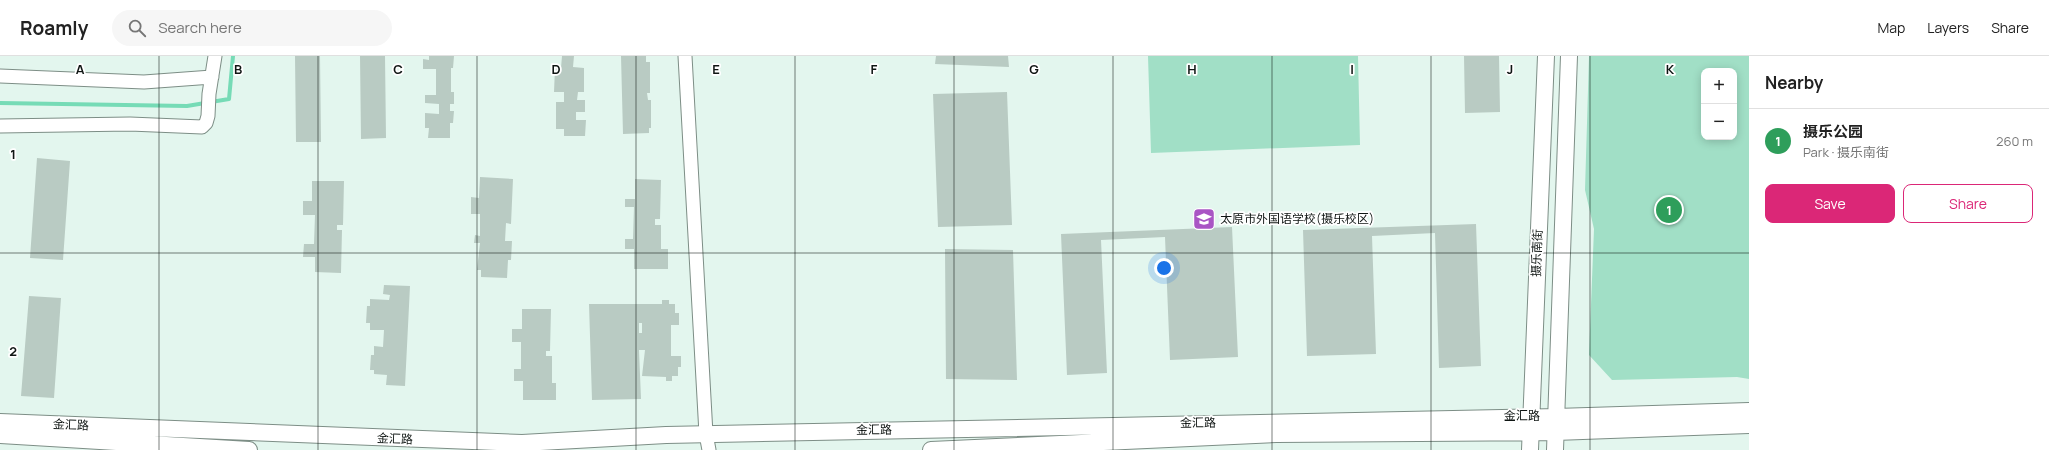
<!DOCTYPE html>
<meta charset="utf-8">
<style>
body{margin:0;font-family:Manrope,"Noto Sans SC",sans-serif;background:#f6f6f6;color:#222}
.controls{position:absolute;right:12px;top:12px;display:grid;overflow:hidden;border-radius:8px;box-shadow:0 2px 10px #0003}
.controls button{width:36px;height:36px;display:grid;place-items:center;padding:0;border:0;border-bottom:1px solid #e0e0e0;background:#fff;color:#222;font:20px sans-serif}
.you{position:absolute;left:1164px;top:212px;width:14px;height:14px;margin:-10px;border:3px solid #fff;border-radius:50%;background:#1a73e8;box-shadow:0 0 0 6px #1a73e833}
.badge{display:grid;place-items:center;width:26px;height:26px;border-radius:50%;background:#db2777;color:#fff;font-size:13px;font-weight:700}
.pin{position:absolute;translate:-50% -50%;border:2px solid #fff;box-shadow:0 1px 4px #0006}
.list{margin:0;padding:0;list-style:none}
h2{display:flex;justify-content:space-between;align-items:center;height:52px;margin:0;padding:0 16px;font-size:17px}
h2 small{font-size:13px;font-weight:400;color:#767676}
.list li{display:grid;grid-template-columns:26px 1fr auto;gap:12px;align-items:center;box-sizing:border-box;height:64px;padding:0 16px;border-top:1px solid #e0e0e0}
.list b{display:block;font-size:15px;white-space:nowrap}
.list p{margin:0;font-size:13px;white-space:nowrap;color:#767676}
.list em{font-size:13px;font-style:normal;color:#767676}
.actions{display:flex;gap:8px;padding:12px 16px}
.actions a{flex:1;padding:9px 0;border:1px solid #db2777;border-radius:8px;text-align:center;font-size:14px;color:#db2777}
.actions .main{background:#db2777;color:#fff}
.icon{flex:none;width:22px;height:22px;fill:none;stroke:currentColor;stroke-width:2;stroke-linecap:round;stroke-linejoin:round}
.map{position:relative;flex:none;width:1749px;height:394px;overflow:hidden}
header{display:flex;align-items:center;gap:24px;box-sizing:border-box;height:56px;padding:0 20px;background:#fff;border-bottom:1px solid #e0e0e0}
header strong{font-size:19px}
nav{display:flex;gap:22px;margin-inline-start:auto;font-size:14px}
.search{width:280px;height:36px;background:#f6f6f6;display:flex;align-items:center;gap:10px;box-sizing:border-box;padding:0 14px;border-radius:22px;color:#767676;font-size:15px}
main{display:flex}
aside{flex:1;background:#fff}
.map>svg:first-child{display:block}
.green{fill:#a1dfc6;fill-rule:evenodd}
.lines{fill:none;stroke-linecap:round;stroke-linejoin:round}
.stream{stroke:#76dbb6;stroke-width:4}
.building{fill:#b9cbc3;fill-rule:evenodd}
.minor-casing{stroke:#7d8e86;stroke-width:15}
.tertiary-casing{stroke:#7d8e86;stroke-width:18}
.minor{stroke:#fff;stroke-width:13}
.tertiary{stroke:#fff;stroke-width:16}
.grid{fill:none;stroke:#0f1513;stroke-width:1;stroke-opacity:0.55}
.labels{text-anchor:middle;stroke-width:3.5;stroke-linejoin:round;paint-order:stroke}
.poi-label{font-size:12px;fill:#0f1513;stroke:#fff;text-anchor:start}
.street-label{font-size:12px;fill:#0f1513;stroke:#fff}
.grid-label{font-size:13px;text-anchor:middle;font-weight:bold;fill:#0f1513;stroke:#fff;stroke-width:3.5;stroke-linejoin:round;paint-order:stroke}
</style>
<header>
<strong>Roamly</strong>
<div class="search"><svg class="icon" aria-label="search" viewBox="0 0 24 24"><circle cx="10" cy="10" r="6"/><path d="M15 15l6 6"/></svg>Search here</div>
<nav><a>Map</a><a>Layers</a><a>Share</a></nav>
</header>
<main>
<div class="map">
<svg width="1749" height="394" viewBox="0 0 1749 394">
<rect width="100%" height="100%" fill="#e3f6ee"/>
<path class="green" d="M1148,0H1358L1360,89L1151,97Z
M1589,0H1749V323L1737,321L1612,324L1589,299L1594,173L1585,134ZM1704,15H1734V81H1704Z"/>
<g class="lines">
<path class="stream" d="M0,47L187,50L229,43L233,0"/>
</g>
<path class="building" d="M295,0H320L321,86H296Z
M360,0H385L386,82L361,83Z
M429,0H454L453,12H451V36H454V48H450V55H454L453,67H450V82H428L429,72H425V57L439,58V48L425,47V39H436V13H423V3L429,4Z
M562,0H574L573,11L584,12V36H578L577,44H585V56H576V64H586L585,80H564V73H556V46H564V36H554L555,12H561Z
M621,0H646V6H650V37H647L648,44H651V72H649V77L623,78Z
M936,0H1008L1009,11L935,8Z
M1464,0H1499L1500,56L1465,57Z
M1007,36L1012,169L938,171L933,38Z
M37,102L70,105L63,204L30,202Z
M480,121L513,123L511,168L506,167L505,185H512L511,204H508L507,222L481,221V214H477L480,187H474L475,179L480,180V158H471V141L479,142Z
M635,123L661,124L660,163H655V169H661V193H668V213H634V193H625V183H633L634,151H625V143H635Z
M312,125H344L343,169H337V174H342L341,217L315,216V201H303L304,188H314L315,159H303V145H312Z
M1476,168L1481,310L1439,312L1435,177L1372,180L1376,298L1307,300L1303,174Z
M1232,171L1238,301L1170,304L1165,181L1101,184L1107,317L1067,319L1061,178Z
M945,193L1013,194L1017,324L946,323Z
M384,229L410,230L405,330L386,329L387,319L374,318V314H370L371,299H374V290L383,291L384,274H370V267H366L367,250H370V243L389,244L390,239L383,238Z
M29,240L61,242L54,342L21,340Z
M662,244H669V248H675V257H679V269H671V300H681V311H678V320H672V325H666V321L642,320L645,294H639L641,343L592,344L589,248H662ZM639,267H642V277H639Z
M522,253H551L550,295H546V300H552V327H556V344H523V325H514V313H521V286H512V273H522Z"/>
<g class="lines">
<g class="minor-casing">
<path id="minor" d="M685,0L706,378L709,394
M0,20L144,26L212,21
M0,70L130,68L202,71L206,67L208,60L209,38L215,0"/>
</g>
<g class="tertiary-casing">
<path id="tertiary" d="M0,366L522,387L666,379L1556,361L1749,355
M0,379L249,394
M931,394L1276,378L1555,376L1749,369
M1530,394L1546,0
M1555,394L1569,0"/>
</g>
<use href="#minor" class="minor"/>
<use href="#tertiary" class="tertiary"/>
</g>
<path class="grid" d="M159,0V394M318,0V394M477,0V394M636,0V394M795,0V394M954,0V394M1113,0V394M1272,0V394M1431,0V394M1590,0V394M0,197H1749"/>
<defs>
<g id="school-square" transform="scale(1.15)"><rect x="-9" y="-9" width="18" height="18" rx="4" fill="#a955c4" stroke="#fff"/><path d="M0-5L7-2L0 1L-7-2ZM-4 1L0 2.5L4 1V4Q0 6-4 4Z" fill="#fff"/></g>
</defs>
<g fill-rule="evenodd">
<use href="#school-square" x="1204" y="163"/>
</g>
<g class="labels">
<g class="poi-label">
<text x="1220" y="167">太原市外国语学校(摄乐校区)</text>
</g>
<g class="street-label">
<text transform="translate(1537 197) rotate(-88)" y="4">摄乐南街</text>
<text x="1522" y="364">金汇路</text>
<text transform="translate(1198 367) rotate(-1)" y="4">金汇路</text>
<text transform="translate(71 369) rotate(2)" y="4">金汇路</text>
<text transform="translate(874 374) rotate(-1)" y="4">金汇路</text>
<text transform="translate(395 383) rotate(2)" y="4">金汇路</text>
</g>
</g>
<g class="grid-label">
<text x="80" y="18">A</text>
<text x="238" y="18">B</text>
<text x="398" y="18">C</text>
<text x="556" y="18">D</text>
<text x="716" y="18">E</text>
<text x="874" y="18">F</text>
<text x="1034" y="18">G</text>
<text x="1192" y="18">H</text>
<text x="1352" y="18">I</text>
<text x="1510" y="18">J</text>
<text x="1670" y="18">K</text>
<text x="13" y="103">1</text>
<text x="13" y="300">2</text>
</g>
</svg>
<div class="controls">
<button>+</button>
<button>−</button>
</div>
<div class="you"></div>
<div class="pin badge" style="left:1669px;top:154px;background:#2e9e5b">1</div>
</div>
<aside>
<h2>Nearby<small></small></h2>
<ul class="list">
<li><span class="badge" style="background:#2e9e5b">1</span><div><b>摄乐公园</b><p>Park · 摄乐南街</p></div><em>260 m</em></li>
</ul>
<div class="actions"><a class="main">Save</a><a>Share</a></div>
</aside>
</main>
